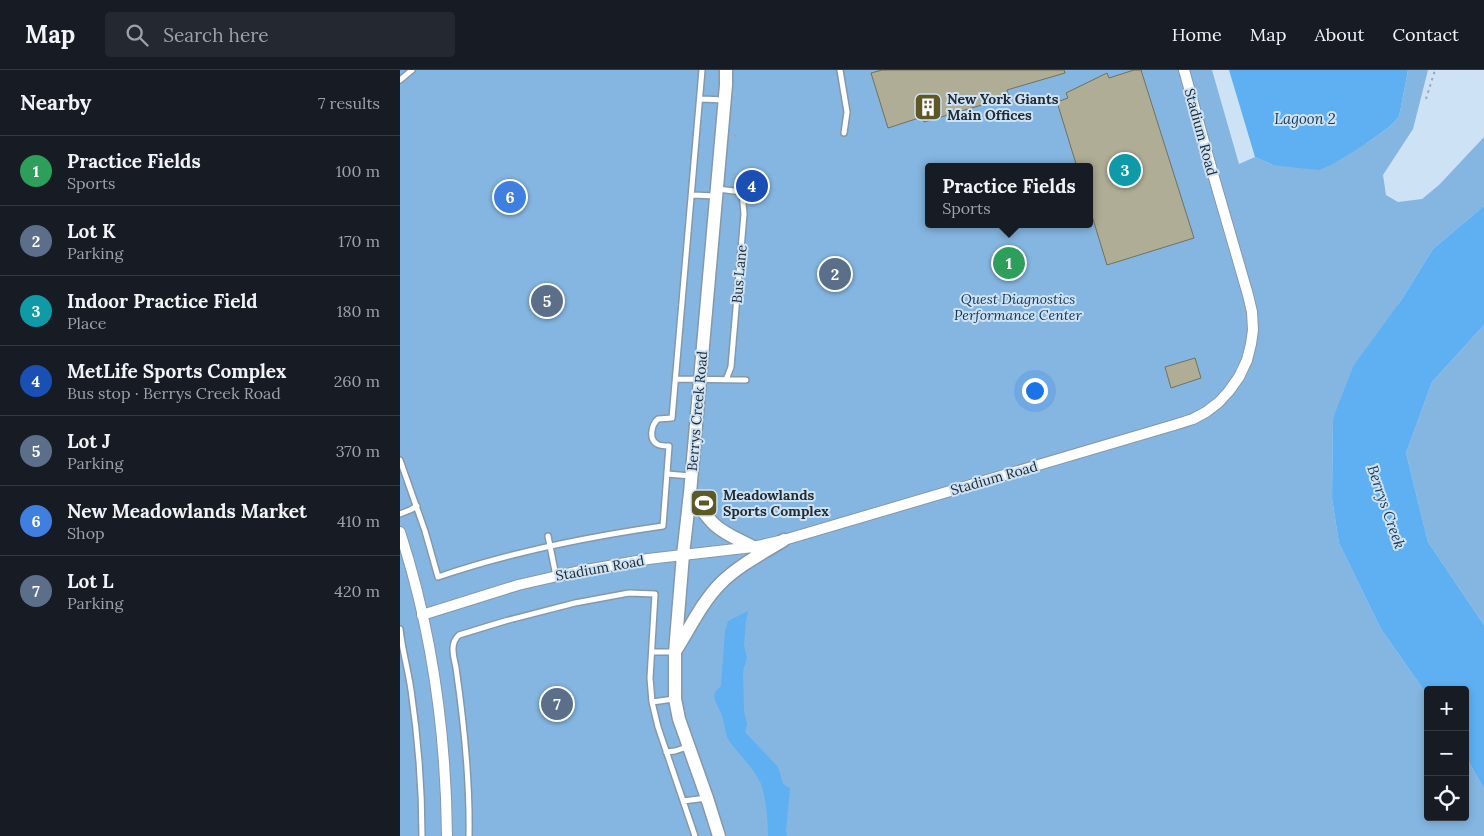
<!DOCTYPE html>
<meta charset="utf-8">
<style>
body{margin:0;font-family:Lora,serif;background:#242831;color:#f1f3f6}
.controls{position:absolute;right:15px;bottom:15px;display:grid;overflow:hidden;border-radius:5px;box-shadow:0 2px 8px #0003}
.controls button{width:45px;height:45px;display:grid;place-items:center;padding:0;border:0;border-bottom:1px solid #363941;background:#171b24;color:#f1f3f6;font:25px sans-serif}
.you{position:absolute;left:634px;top:320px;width:18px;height:18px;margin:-12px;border:4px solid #fff;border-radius:50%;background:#1a73e8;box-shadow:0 0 0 8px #1a73e833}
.badge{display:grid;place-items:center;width:32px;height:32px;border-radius:50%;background:#aead98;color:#fff;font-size:16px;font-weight:700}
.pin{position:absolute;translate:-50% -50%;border:2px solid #fff;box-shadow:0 1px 5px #0006}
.popup{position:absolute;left:525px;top:93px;width:168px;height:65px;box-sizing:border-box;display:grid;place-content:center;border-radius:5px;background:#171b24;filter:drop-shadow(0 1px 4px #0005);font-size:16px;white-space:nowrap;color:#9ea1a6}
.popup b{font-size:19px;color:#f1f3f6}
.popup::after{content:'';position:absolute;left:50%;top:100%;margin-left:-10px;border:10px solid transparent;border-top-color:#171b24}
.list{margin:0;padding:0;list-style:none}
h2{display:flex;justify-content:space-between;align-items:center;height:65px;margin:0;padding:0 20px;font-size:21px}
h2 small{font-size:16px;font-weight:400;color:#9ea1a6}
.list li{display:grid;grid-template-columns:32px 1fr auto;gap:15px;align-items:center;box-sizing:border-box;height:70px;padding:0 20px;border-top:1px solid #363941}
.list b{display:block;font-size:19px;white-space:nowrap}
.list p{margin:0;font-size:16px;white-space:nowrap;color:#9ea1a6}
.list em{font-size:16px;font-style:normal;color:#9ea1a6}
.icon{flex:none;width:28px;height:28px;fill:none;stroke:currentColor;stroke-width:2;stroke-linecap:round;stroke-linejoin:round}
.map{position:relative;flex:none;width:1084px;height:766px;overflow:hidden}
header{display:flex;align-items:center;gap:30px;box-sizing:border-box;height:70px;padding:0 25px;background:#171b24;border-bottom:1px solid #363941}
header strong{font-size:24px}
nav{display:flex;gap:28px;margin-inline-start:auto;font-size:18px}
.search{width:350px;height:45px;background:#242831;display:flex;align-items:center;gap:12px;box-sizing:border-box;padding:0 18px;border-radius:5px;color:#9ea1a6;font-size:19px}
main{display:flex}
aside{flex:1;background:#171b24}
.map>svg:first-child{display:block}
.green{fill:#85b6e1;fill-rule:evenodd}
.water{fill:#5eb0f2}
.building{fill:#afad95;stroke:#73715a}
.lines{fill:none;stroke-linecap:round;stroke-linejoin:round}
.service-casing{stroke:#8598a9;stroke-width:8}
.minor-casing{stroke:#8598a9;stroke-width:12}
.tertiary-casing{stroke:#8598a9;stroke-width:15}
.path{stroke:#99a9b8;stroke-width:2;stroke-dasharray:2.5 4;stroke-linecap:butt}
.service{stroke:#fff;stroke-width:5}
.minor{stroke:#fff;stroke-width:10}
.tertiary{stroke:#fff;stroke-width:12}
.labels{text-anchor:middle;stroke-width:4;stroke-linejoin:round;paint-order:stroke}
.poi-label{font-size:14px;font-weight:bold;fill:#232b31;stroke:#cee2f5;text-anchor:start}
.street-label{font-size:14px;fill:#232b31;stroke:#cee2f5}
.park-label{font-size:14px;font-style:italic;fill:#12344f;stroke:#cee2f5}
.water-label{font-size:15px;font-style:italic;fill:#183a55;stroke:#cee2f5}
</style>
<header>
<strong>Map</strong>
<div class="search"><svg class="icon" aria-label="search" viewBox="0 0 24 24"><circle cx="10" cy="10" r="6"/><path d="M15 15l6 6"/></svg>Search here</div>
<nav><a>Home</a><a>Map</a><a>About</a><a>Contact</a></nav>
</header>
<main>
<aside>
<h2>Nearby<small>7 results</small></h2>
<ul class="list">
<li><span class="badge" style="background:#2e9e5b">1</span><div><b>Practice Fields</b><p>Sports</p></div><em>100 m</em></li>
<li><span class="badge" style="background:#5c6f8a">2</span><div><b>Lot K</b><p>Parking</p></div><em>170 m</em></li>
<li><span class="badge" style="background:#0f9aa8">3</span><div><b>Indoor Practice Field</b><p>Place</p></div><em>180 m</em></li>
<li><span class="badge" style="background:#1a4fb4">4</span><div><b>MetLife Sports Complex</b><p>Bus stop · Berrys Creek Road</p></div><em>260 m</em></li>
<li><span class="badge" style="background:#5c6f8a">5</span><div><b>Lot J</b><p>Parking</p></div><em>370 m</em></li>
<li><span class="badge" style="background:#3f7fe0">6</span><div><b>New Meadowlands Market</b><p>Shop</p></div><em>410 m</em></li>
<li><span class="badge" style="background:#5c6f8a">7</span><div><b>Lot L</b><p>Parking</p></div><em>420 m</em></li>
</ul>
</aside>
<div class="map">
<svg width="1084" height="766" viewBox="0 0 1084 766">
<rect width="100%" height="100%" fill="#cee2f5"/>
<path class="green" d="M0,0H812L839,94L855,87L873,95L967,73L989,57L999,47L1008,0H1028L1013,59L983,105L986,125L998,132L1022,129L1039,115L1084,67V136L1033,179L1000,232L933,348L932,428L939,473L981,559L1028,626V747H1065V685L1084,719V766H0ZM529,97H689V154H529Z
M1084,255V555L1028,472L1006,383L1032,312Z"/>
<path class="water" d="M829,0H1008L999,47L989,57L967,73L931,95L919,100L899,98L873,95L855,87Z
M1084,136V255L1032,312L1006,383L1028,472L1084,555V719L1065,685V620H1028V626L981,559L939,473L932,428L933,348L954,295L1000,232L1033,179Z
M348,541L346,551L344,575L347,588L343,601L344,642L347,653L345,662L378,697L383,714L390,718L386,761L387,766H368C368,752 366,724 360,712C353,697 340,686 330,672C324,664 325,652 321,643C316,631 309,626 321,616L325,561L328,551Z"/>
<path class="building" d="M482,0H664L665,3L607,20L609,27L524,52L522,47L488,58L471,3Z
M734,0H741L794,168L707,195L689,136V97H677L657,32L668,28L666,23L707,3L709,8Z
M795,288L801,308L771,318L765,297Z"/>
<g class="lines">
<g class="service-casing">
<path id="service" d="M440,0L447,42L444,63
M0,10L12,0
M301,29L325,30
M318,119L342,122L344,144L331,297L326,310
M292,125L316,126
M276,309L346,310
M0,390L25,461L38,507C111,482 186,467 263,456L269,376C265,376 260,376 257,374C248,369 252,354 258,349L272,348L302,0
M267,404L291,406
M0,444L10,440L17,436
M148,466L156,506
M0,559C2,579 8,599 11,620C18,668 22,717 22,766
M252,582H274
M252,632L274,629
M266,682L275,681L287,677
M283,731L307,728
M69,766C70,710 64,653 56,598C54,587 49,574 59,565L105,551L175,533L229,523L255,524L250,608L252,632L258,657L295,766"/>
</g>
<g class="minor-casing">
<path id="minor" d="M0,462C32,560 46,664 47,766
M22,545L118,515L175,502L248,489L353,477L384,470L774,355L793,349L806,342L819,332L829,321L839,307L847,290L851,274L853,260L852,242L848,225L815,111L784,0"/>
</g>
<g class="tertiary-casing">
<path id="tertiary" d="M290,423C298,434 305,446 315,455C326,465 340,470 353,477
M276,580C290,558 302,532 321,513C339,495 363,483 384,470
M319,766L307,728L279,649L275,629V582L283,485L290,423L326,15V0"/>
</g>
<path class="path" d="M1026,29L1035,0
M335,67L336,61"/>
<use href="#service" class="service"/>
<use href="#minor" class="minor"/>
<use href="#tertiary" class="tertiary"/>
</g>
<defs>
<g id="building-square" transform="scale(1.4375)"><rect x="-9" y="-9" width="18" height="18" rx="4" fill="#5d5824" stroke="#cee2f5"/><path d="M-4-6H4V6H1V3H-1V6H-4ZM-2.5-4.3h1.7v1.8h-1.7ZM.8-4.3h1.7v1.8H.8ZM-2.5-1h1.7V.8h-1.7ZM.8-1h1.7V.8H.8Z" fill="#fff"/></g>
<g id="stadium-square" transform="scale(1.4375)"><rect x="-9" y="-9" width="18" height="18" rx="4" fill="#5d5824" stroke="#cee2f5"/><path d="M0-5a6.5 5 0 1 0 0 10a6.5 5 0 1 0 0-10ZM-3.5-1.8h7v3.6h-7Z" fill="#fff"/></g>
</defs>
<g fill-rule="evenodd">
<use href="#building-square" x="528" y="37"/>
<use href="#stadium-square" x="304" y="433"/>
</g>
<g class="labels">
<g class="poi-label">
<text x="547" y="34">New York Giants<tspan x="547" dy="16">Main Offices</tspan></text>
<text x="323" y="430">Meadowlands<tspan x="323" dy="16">Sports Complex</tspan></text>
</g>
<g class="street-label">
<text transform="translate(801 62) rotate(75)" y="5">Stadium Road</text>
<text transform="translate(339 204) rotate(-85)" y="5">Bus Lane</text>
<text transform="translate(297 341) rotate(-85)" y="5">Berrys Creek Road</text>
<text transform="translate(594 408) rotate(-16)" y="5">Stadium Road</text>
<text transform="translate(200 498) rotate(-10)" y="5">Stadium Road</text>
</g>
<g class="park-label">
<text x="618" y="234">Quest Diagnostics<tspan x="618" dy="16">Performance Center</tspan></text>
</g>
<g class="water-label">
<text x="905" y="54">Lagoon 2</text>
<text transform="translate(986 437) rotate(71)" y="5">Berrys Creek</text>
</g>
</g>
</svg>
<div class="controls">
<button>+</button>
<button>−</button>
<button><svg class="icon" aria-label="locate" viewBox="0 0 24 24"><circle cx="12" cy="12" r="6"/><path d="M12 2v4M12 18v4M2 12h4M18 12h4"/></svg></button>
</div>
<div class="you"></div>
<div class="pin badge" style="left:609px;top:193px;background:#2e9e5b">1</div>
<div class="popup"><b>Practice Fields</b>Sports</div>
<div class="pin badge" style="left:435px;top:204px;background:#5c6f8a">2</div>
<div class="pin badge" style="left:725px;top:100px;background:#0f9aa8">3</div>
<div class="pin badge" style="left:352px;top:116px;background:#1a4fb4">4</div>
<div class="pin badge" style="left:147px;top:231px;background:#5c6f8a">5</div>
<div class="pin badge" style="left:110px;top:127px;background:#3f7fe0">6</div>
<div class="pin badge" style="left:157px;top:634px;background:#5c6f8a">7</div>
</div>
</main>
